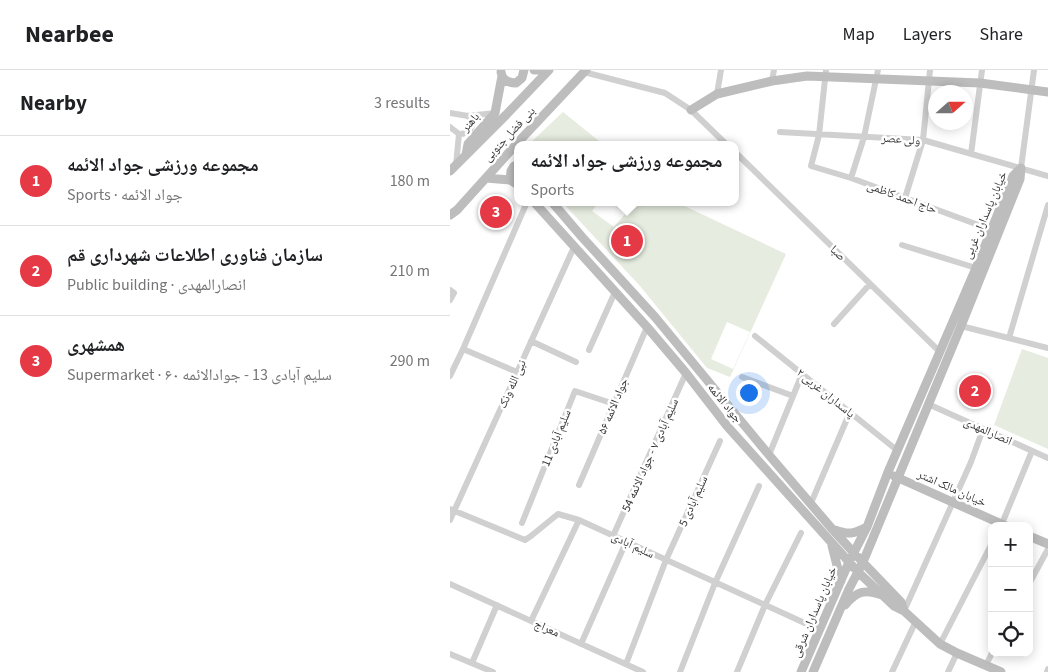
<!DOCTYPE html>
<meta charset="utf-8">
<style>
body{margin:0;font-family:"Source Sans 3","Noto Naskh Arabic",sans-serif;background:#f6f6f6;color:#202124}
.controls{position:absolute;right:15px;bottom:15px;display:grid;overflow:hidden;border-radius:10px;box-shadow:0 2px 12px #0003}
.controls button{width:45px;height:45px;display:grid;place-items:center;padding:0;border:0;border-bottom:1px solid #e0e0e0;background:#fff;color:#202124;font:25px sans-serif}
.compass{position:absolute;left:478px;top:15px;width:45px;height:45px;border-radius:50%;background:#fff;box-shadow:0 2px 12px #0003;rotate:69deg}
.you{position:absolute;left:298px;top:322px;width:18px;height:18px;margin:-12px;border:4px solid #fff;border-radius:50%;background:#1a73e8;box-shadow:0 0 0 8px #1a73e833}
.badge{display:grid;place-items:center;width:32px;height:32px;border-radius:50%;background:#e63946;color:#fff;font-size:16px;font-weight:700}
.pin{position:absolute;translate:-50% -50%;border:2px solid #fff;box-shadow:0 1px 5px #0006}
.popup{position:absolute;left:64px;top:71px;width:225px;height:65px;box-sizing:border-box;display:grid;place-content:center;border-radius:10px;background:#fff;filter:drop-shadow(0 1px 4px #0005);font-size:16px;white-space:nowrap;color:#757577}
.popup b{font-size:19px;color:#202124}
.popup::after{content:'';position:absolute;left:50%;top:100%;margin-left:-10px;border:10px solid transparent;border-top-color:#fff}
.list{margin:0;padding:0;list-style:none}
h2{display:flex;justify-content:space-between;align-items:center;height:65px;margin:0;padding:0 20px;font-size:21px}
h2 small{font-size:16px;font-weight:400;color:#757577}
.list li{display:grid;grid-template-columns:32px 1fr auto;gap:15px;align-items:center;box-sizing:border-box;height:90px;padding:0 20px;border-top:1px solid #e0e0e0}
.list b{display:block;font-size:19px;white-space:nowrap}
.list p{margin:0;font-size:16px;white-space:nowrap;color:#757577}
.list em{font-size:16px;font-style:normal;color:#757577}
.icon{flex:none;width:28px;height:28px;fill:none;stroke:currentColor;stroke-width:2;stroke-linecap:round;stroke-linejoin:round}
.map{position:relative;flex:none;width:598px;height:602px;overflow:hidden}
header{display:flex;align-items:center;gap:30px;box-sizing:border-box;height:70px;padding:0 25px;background:#fff;border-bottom:1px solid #e0e0e0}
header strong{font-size:24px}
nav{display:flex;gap:28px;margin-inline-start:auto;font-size:18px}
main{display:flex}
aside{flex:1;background:#fff}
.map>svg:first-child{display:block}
.green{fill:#e6ecdf;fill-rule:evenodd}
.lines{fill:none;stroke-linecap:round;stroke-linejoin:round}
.street{stroke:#d0d0d0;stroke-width:6}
.secondary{stroke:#bdbdbd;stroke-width:9}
.labels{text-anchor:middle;stroke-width:5;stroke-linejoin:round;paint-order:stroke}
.street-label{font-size:12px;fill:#333;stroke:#fff}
</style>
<header>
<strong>Nearbee</strong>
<nav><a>Map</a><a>Layers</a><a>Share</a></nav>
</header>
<main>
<aside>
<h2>Nearby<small>3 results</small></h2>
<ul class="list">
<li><span class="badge">1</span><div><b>مجموعه ورزشی جواد الائمه</b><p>Sports · جواد الائمه</p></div><em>180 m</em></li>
<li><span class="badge">2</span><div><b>سازمان فناوری اطلاعات شهرداری قم</b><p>Public building · انصارالمهدی</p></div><em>210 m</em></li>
<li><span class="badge">3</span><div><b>همشهری</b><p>Supermarket · سلیم آبادی 13 - جوادالائمه ۶۰</p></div><em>290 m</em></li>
</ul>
</aside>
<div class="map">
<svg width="598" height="602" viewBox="0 0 598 602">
<rect width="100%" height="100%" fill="#fff"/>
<path class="green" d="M113,42L154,75H78Z
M112,132H149L142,141L164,157L185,132H226L336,184L280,307L257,298L190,216ZM277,252L300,262L283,299L261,289Z
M572,279L598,288V379L544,355Z"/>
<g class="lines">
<path class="street" d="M376,0L369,65L361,96L401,108L542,160
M134,2L215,23L241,40L277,75
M322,11L324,0
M267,24L271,0
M0,43L18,46L45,43
M0,57L9,64L6,95
M330,62L473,70L598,106
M9,64C20,64 27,55 18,46
M286,83L490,282
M521,84L532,0
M571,98L584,0
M401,108L414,67L428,0
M455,128L473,70L480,0
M452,175L526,198
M0,220L4,223L0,230
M384,254L420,214
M511,256L598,278
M305,266L448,381
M559,268L598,135
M81,271L126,292
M13,279L67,302
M139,280L165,222
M0,306L13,279L77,132
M292,307L343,326
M478,334L598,388
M319,385L352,304
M129,415L197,257
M361,433L400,342
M0,439L75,470L81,466L108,444L129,450L370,560
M0,450L124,177
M72,453L125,321L164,334
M551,456L582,381
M163,466L236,303
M0,514L193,602
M579,514L598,479
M454,541L521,392L533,359
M81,551L129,450
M131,574L176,472
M490,574L542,473
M0,584L43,602
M22,593L47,535
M176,594L216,490L270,371
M536,595L542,583
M230,602L265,513L309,416
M287,602L315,535L351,463
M442,602L465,553
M498,602L507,583
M597,602L598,599"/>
<path class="secondary" d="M84,0H94
M51,2C52,10 58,13 66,13L72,8L74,0
M241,40L267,24L322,11L357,6L530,13L598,22
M16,85L18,74L45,43L52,6
M0,101L56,45L99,0
M36,108L60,110L68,115
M60,110L61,101L64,96L68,95
M84,132L197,257L236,303L277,356L408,502L444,536L454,541L490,574L507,583L551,602
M102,132L132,167L205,247L319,385L383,460L404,483L451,532L454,541
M0,145L7,140L72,68L136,0
M444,406L556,456
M385,460C398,465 404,464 417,457
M579,466L598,474
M382,476L391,511
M395,535C407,521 414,519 432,525
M351,602L399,492L417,457L438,402L526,198L563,106L571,98
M363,602L399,519L413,492L511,256L570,109L571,98"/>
</g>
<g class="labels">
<g class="street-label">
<text transform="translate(20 52) rotate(-49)" y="4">باهنر</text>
<text transform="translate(59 64) rotate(-47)" y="4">بنی فضل جنوبی</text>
<text transform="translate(451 69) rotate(4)" y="4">ولی عصر</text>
<text transform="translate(452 127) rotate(20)" y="4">حاج احمد کاظمی</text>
<text transform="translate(535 145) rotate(-67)" y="4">خیابان پاسداران غربی</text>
<text transform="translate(388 183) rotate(44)" y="4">صبا</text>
<text transform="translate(62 314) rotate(-66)" y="4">نبی الله ونک</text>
<text transform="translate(376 323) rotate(39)" y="4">پاسداران غربی ۲</text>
<text transform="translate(275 333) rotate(51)" y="4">جواد الائمه</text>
<text transform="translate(163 336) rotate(-67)" y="4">جواد الائمه ۵۶</text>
<text transform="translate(538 361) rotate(24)" y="4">انصارالمهدی</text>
<text transform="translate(106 368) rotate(-68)" y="4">سلیم آبادی 11</text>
<text transform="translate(200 385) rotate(-66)" y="4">سلیم آبادی ۷ - جواد الائمه 54</text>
<text transform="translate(502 418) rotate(24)" y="4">خیابان مالک اشتر</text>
<text transform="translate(243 431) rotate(-66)" y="4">سلیم آبادی 5</text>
<text transform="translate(183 475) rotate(25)" y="4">سلیم آبادی</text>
<text transform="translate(364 542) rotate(-67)" y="4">خیابان پاسداران شرقی</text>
<text transform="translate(97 558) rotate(24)" y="4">معراج</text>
</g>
</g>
</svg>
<div class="controls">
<button>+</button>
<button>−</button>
<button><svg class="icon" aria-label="locate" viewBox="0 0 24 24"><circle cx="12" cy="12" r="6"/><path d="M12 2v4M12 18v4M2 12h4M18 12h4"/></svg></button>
</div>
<svg class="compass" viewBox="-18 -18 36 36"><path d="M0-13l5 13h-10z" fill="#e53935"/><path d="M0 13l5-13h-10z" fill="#757577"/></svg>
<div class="you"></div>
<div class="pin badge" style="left:177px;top:171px">1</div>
<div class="popup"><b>مجموعه ورزشی جواد الائمه</b>Sports</div>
<div class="pin badge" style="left:525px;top:321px">2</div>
<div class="pin badge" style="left:46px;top:142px">3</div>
</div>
</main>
